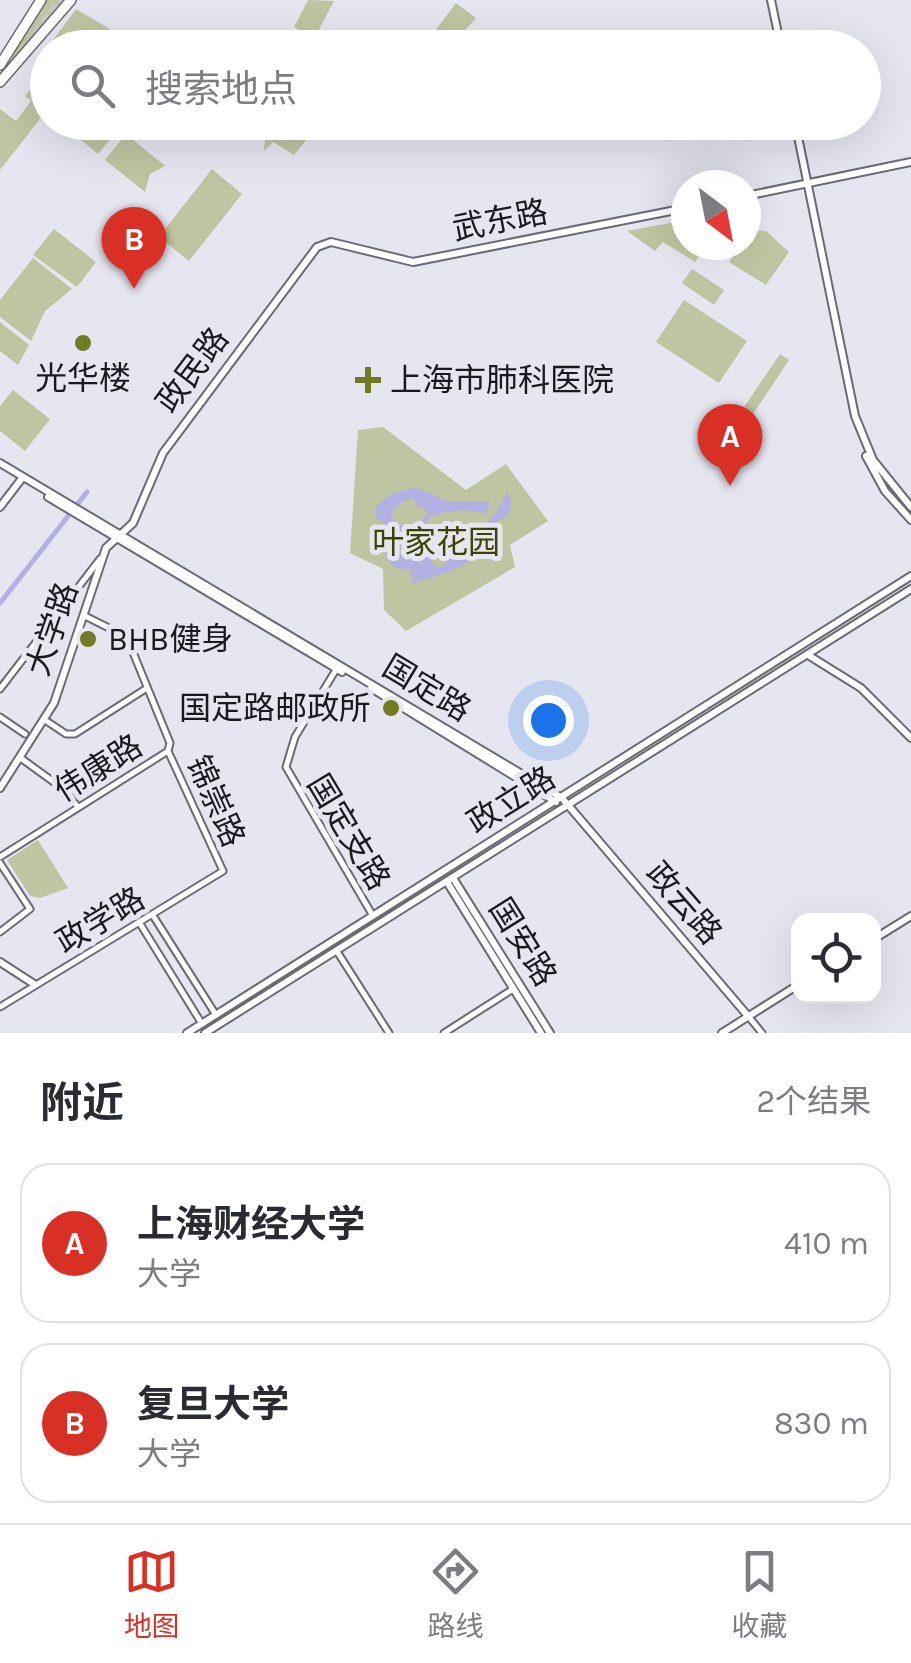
<!DOCTYPE html>
<html lang="zh">
<meta charset="utf-8">
<style>
body{margin:0;font-family:Karla,"Noto Sans SC",sans-serif;background:#f2f2f3;color:#2b2b33}
.controls{position:absolute;right:30px;bottom:30px;display:grid;overflow:hidden;border-radius:20px;box-shadow:0 10px 40px #0002}
.controls button{width:90px;height:90px;display:grid;place-items:center;padding:0;border:0;border-bottom:2px solid #e1e1e2;background:#fff;color:#2b2b33;font:50px sans-serif}
.compass{position:absolute;left:671px;top:170px;width:90px;height:90px;border-radius:50%;background:#fff;box-shadow:0 10px 40px #0002;rotate:148deg}
.you{position:absolute;left:548px;top:720px;width:35px;height:35px;margin:-25px;border:8px solid #fff;border-radius:50%;background:#1a73e8;box-shadow:0 0 0 15px #1a73e833}
.badge{display:grid;place-items:center;width:65px;height:65px;border-radius:50%;background:#d93025;color:#fff;font-size:32px;font-weight:700}
.pin{position:absolute;translate:-50% -82px;filter:drop-shadow(0 2px 5px #0008)}
.pin::after{content:'';position:absolute;top:52px;width:35px;height:30px;background:inherit;clip-path:polygon(0 0,100% 0,50% 100%)}
.list{margin:0;padding:0;list-style:none}
h2{display:flex;justify-content:space-between;align-items:center;height:130px;margin:0;padding:0 40px;font-size:42px}
h2 small{font-size:32px;font-weight:400;color:#7c7c81}
.list li{display:grid;grid-template-columns:65px 1fr auto;gap:30px;align-items:center;box-sizing:border-box;height:160px;margin:0 20px 20px;padding:0 20px;border:2px solid #e1e1e2;border-radius:30px}
.list b{display:block;font-size:38px;white-space:nowrap}
.list p{margin:0;font-size:32px;white-space:nowrap;color:#7c7c81}
.list em{font-size:32px;font-style:normal;color:#7c7c81}
.icon{flex:none;width:55px;height:55px;fill:none;stroke:currentColor;stroke-width:2;stroke-linecap:round;stroke-linejoin:round}
.map{position:relative;flex:none;width:911px;height:1033px;overflow:hidden}
.search{position:absolute;background:#fff;box-shadow:0 10px 40px #0002;left:30px;right:30px;top:30px;height:110px;display:flex;align-items:center;gap:25px;box-sizing:border-box;padding:0 35px;border-radius:55px;color:#7c7c81;font-size:38px}
.sheet{height:490px;background:#fff}
nav{display:flex;justify-content:space-around;align-items:center;box-sizing:border-box;height:140px;border-top:2px solid #e1e1e2;background:#fff;font-size:28px;color:#7c7c81}
nav a{display:grid;justify-items:center;gap:5px}
nav .on{color:#d93025}
.map>svg:first-child{display:block}
.green{fill:#bfc5a0}
.water{fill:#b3b0e4;fill-rule:evenodd}
.lines{fill:none;stroke-linecap:round;stroke-linejoin:round}
.canal{stroke:#b3b0e4;stroke-width:5}
.trunk-tunnel{stroke:#c7c7d1;stroke-width:9;stroke-dasharray:9 4.5;stroke-linecap:butt}
.minor-casing{stroke:#6b6a74;stroke-width:9}
.tertiary-casing{stroke:#6b6a74;stroke-width:10}
.secondary-casing{stroke:#6b6a74;stroke-width:10}
.primary-casing{stroke:#6b6a74;stroke-width:12}
.minor{stroke:#fff;stroke-width:5}
.tertiary{stroke:#fff;stroke-width:6}
.secondary{stroke:#fff;stroke-width:6}
.primary{stroke:#fff;stroke-width:9}
.poi-dot{fill:#737a24;stroke:#e6e6f1;stroke-width:4}
.labels{text-anchor:middle;stroke-width:10;stroke-linejoin:round;paint-order:stroke}
.street-label{font-size:32px;fill:#1a1a1e;stroke:#e6e6f1}
.poi-label{font-size:32px;fill:#1a1a1e;stroke:#e6e6f1;text-anchor:start}
.park-label{font-size:32px;fill:#3e4200;stroke:#e6e6f1}
</style>
<div class="map">
<svg width="911" height="1033" viewBox="0 0 911 1033">
<rect width="100%" height="100%" fill="#e6e6f1"/>
<path class="green" d="M44,0H64L12,59L10,56Z
M308,0L334,1L314,39L294,27Z
M456,3L476,18L450,47L432,35Z
M76,9L110,29L95,47H62L53,40Z
M33,86L47,97V110L0,170V109L16,121L31,101L25,96Z
M257,122H320V123L294,155L273,142L264,151L265,139Z
M60,123H108L118,130L98,154Z
M126,134L165,166L150,174L145,192L105,160Z
M212,169L242,194L189,261L159,237Z
M686,220V245H706L695,262L663,242L655,251L627,231Z
M54,229L96,262L77,287L33,255Z
M751,230L766,231L789,252L766,285L729,262L741,245H746Z
M33,258L72,289L45,311L31,341L0,317V300Z
M692,269L724,290L714,305L682,283Z
M684,300L747,341L719,383L656,342Z
M0,322L29,345L18,365L0,351Z
M780,354L789,360L753,414L744,407Z
M13,390L50,419L25,451L0,431V406Z
M383,427L466,490L506,464L548,521L510,545L515,567L406,631L384,610L383,569L350,553L358,430Z
M38,840L68,888L40,898L30,896L7,860Z"/>
<path class="water" d="M417,488L447,501H490L486,514C468,508 447,510 429,517L419,541L404,536L399,553L421,564L418,549L425,540L433,565L439,568C464,548 495,522 507,491L512,503L507,515L493,525C484,566 448,572 412,583L411,570L395,568L386,558L384,524L375,516L377,505L395,492ZM413,498L416,505L428,511L415,531L410,532L390,516L401,502Z"/>
<g class="lines">
<path class="canal" d="M0,603L87,492"/>
<path class="trunk-tunnel" d="M36,35L61,0"/>
<g class="minor-casing">
<path id="minor" d="M85,616L119,633L130,645L170,743L168,751
M337,668L295,737L286,767L373,916
M0,689L100,559
M0,717L25,734
M45,720L66,734H75L147,688
M22,759L62,788L78,807
M0,857L168,751
M0,863L30,909L0,932
M152,914L216,1015
M139,922L202,1024
M338,953L389,1033
M0,1007L223,871L168,751
M748,1016L762,1033
M444,1033L513,989"/>
</g>
<g class="tertiary-casing">
<path id="tertiary" d="M771,0L781,48
M795,122L855,416L873,460L911,507
M746,196L911,162
M866,456L885,491L911,520
M0,463L562,798L748,1016
M48,497L342,672
M0,507L23,477
M808,655L861,688L911,738
M371,688L556,802
M0,788L54,703L106,548L133,523L163,453L317,247L331,242L413,262L686,208
M453,878L550,1033
M447,882L541,1033
M874,939L911,916
M0,962L34,984
M722,1033L798,985"/>
</g>
<g class="secondary-casing">
<path id="secondary" d="M187,1033L911,576
M205,1033L911,589"/>
</g>
<g class="primary-casing">
<path id="primary" d="M0,65L41,0
M0,82L71,0"/>
</g>
<use href="#minor" class="minor"/>
<use href="#tertiary" class="tertiary"/>
<use href="#secondary" class="secondary"/>
<use href="#primary" class="primary"/>
</g>
<g class="poi-dot">
<circle cx="83" cy="343" r="10"/>
<path d="M363 365h10v10h10v10h-10v10h-10v-10h-10v-10h10z"/>
<circle cx="88" cy="639" r="10"/>
<circle cx="391" cy="708" r="10"/>
</g>
<g class="labels">
<g class="street-label">
<text transform="translate(500 220) rotate(-11)" y="11">武东路</text>
<text transform="translate(192 370) rotate(-53)" y="11">政民路</text>
<text transform="translate(52 629) rotate(-71)" y="11">大学路</text>
<text transform="translate(427 688) rotate(31)" y="11">国定路</text>
<text transform="translate(98 768) rotate(-32)" y="11">伟康路</text>
<text transform="translate(511 800) rotate(-32)" y="11">政立路</text>
<text transform="translate(216 801) rotate(66)" y="11">锦崇路</text>
<text transform="translate(349 832) rotate(59)" y="11">国定支路</text>
<text transform="translate(684 903) rotate(49)" y="11">政云路</text>
<text transform="translate(100 920) rotate(-31)" y="11">政学路</text>
<text transform="translate(523 942) rotate(58)" y="11">国安路</text>
</g>
<g class="poi-label">
<text x="83" y="389" text-anchor="middle">光华楼</text>
<text x="390" y="391">上海市肺科医院</text>
<text x="108" y="650">BHB健身</text>
<text x="371" y="719" text-anchor="end">国定路邮政所</text>
</g>
<g class="park-label">
<text x="436" y="553">叶家花园</text>
</g>
</g>
</svg>
<div class="controls">
<button><svg class="icon" aria-label="locate" viewBox="0 0 24 24"><circle cx="12" cy="12" r="6"/><path d="M12 2v4M12 18v4M2 12h4M18 12h4"/></svg></button>
</div>
<svg class="compass" viewBox="-18 -18 36 36"><path d="M0-13l5 13h-10z" fill="#e53935"/><path d="M0 13l5-13h-10z" fill="#7c7c81"/></svg>
<div class="you"></div>
<div class="pin badge" style="left:730px;top:486px">A</div>
<div class="pin badge" style="left:134px;top:289px">B</div>
<div class="search"><svg class="icon" aria-label="search" viewBox="0 0 24 24"><circle cx="10" cy="10" r="6"/><path d="M15 15l6 6"/></svg>搜索地点</div>
</div>
<section class="sheet">
<h2>附近<small>2个结果</small></h2>
<ul class="list">
<li><span class="badge">A</span><div><b>上海财经大学</b><p>大学</p></div><em>410 m</em></li>
<li><span class="badge">B</span><div><b>复旦大学</b><p>大学</p></div><em>830 m</em></li>
</ul>
</section>
<nav>
<a class="on"><svg class="icon" aria-label="map" viewBox="0 0 24 24"><path d="M3 6l6-2 6 2 6-2v14l-6 2-6-2-6 2zM9 4v14M15 6v14"/></svg>地图</a>
<a><svg class="icon" aria-label="directions" viewBox="0 0 24 24"><path d="M12 3l9 9-9 9-9-9zM9 14v-3h6M13 9l2 2-2 2"/></svg>路线</a>
<a><svg class="icon" aria-label="saved" viewBox="0 0 24 24"><path d="M7 4h10v16l-5-4-5 4z"/></svg>收藏</a>
</nav>
